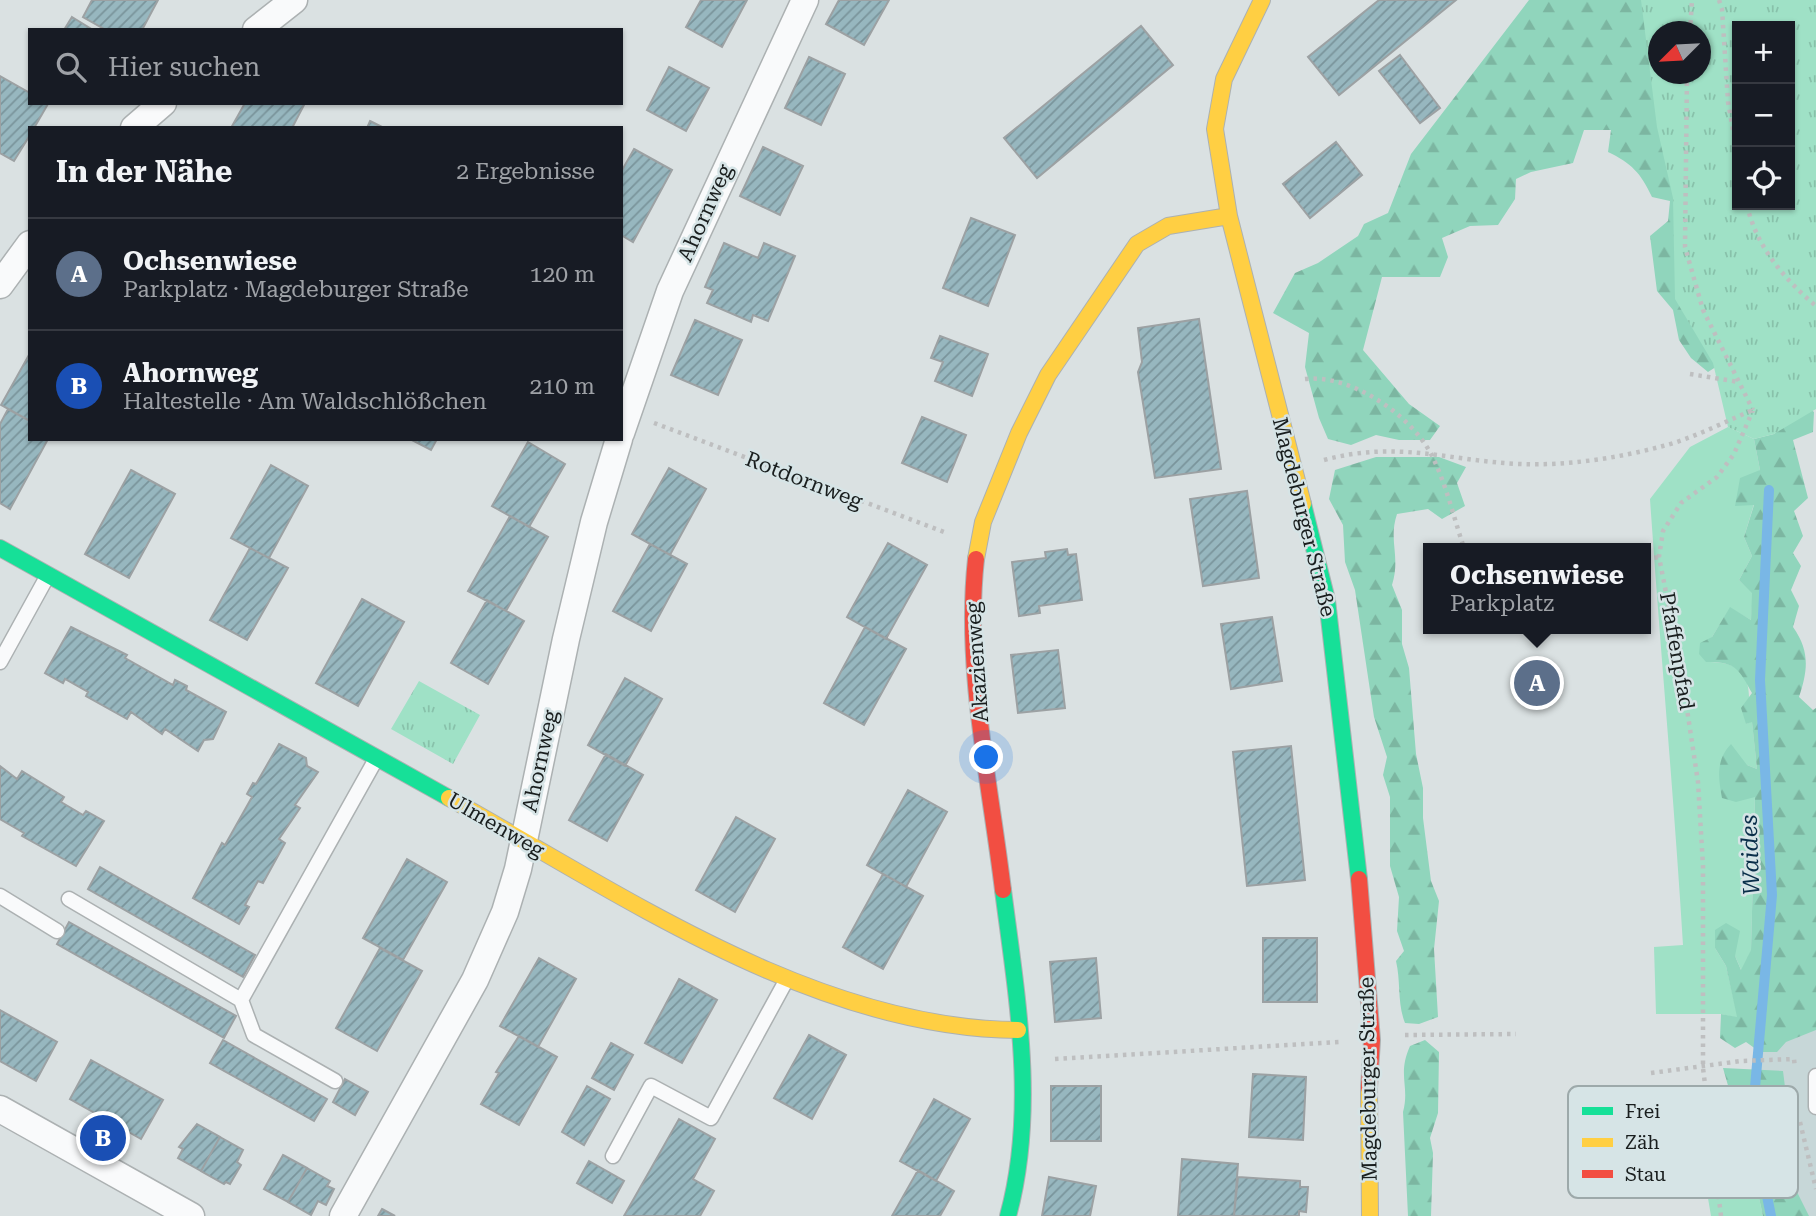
<!DOCTYPE html>
<html lang="de">
<meta charset="utf-8">
<style>
body{margin:0;font-family:"Roboto Serif",serif;background:#242831;color:#f1f3f6}
.controls{position:absolute;right:21px;top:21px;display:grid;overflow:hidden;border-radius:0px;box-shadow:0 2px 5px #0004}
.controls button{width:63px;height:63px;display:grid;place-items:center;padding:0;border:0;border-bottom:2px solid #363941;background:#171b24;color:#f1f3f6;font:35px sans-serif}
.compass{position:absolute;left:1648px;top:21px;width:63px;height:63px;border-radius:50%;background:#171b24;box-shadow:0 2px 5px #0004;rotate:246deg}
.you{position:absolute;left:987px;top:758px;width:24px;height:24px;margin:-18px;border:5px solid #fff;border-radius:50%;background:#1a73e8;box-shadow:0 0 0 10px #1a73e833}
.badge{display:grid;place-items:center;width:46px;height:46px;border-radius:50%;background:#aeb2b4;color:#fff;font-size:23px;font-weight:700}
.pin{position:absolute;translate:-50% -50%;border:4px solid #fff;box-shadow:0 2px 7px #0006}
.popup{position:absolute;left:1423px;top:543px;width:228px;height:91px;box-sizing:border-box;display:grid;place-content:center;border-radius:0px;background:#171b24;filter:drop-shadow(0 2px 5px #0005);font-size:23px;white-space:nowrap;color:#9ea1a6}
.popup b{font-size:26px;color:#f1f3f6}
.popup::after{content:'';position:absolute;left:50%;top:100%;margin-left:-14px;border:14px solid transparent;border-top-color:#171b24}
.list{margin:0;padding:0;list-style:none}
h2{display:flex;justify-content:space-between;align-items:center;height:91px;margin:0;padding:0 28px;font-size:30px}
h2 small{font-size:23px;font-weight:400;color:#9ea1a6}
.list li{display:grid;grid-template-columns:46px 1fr auto;gap:21px;align-items:center;box-sizing:border-box;height:112px;padding:0 28px;border-top:2px solid #363941}
.list b{display:block;font-size:26px;white-space:nowrap}
.list p{margin:0;font-size:23px;white-space:nowrap;color:#9ea1a6}
.list em{font-size:23px;font-style:normal;color:#9ea1a6}
.icon{flex:none;width:38px;height:38px;fill:none;stroke:currentColor;stroke-width:2;stroke-linecap:round;stroke-linejoin:round}
.map{position:relative;flex:none;width:1816px;height:1216px;overflow:hidden}
.search{position:absolute;background:#171b24;box-shadow:0 2px 5px #0004;left:28px;top:28px;width:595px;height:77px;display:flex;align-items:center;gap:18px;box-sizing:border-box;padding:0 24px;border-radius:0px;color:#9ea1a6;font-size:26px}
.panel{position:absolute;background:#171b24;box-shadow:0 2px 5px #0004;left:28px;top:126px;width:595px;height:315px;border-radius:0px}
.map>svg:first-child{display:block}
.built{fill:#c7d7d8}
.grass{fill:#9fe1c6;fill-rule:evenodd}
.forest{fill:url(#forest-firs)}
.park{fill:url(#park-tufts);fill-rule:evenodd}
.lines{fill:none;stroke-linecap:round;stroke-linejoin:round}
.stream{stroke:#79b7e6;stroke-width:10}
.building{fill:url(#building-hatch);stroke:#9ca1a3;stroke-width:2}
.lane-casing{stroke:#acb1b2;stroke-width:17}
.street-casing{stroke:#acb1b2;stroke-width:29}
.fast-casing{stroke:#acb1b2;stroke-width:18}
.slow-casing{stroke:#acb1b2;stroke-width:18}
.jam-casing{stroke:#acb1b2;stroke-width:18}
.path{stroke:#bebfc0;stroke-width:4.5;stroke-dasharray:3.5 5;stroke-linecap:butt}
.lane{stroke:#f9fafb;stroke-width:14}
.street{stroke:#f9fafb;stroke-width:26}
.fast{stroke:#16e098;stroke-width:16}
.slow{stroke:#ffcf43;stroke-width:16}
.jam{stroke:#f24e42;stroke-width:16}
.labels{text-anchor:middle;stroke-width:5;stroke-linejoin:round;paint-order:stroke}
.street-label{font-size:21px;fill:#191e1e;stroke:#d6e4e6}
.water-label{font-size:23px;font-style:italic;fill:#092e49;stroke:#d6e4e6}
.key{fill:#d6e4e6;stroke:#9da9aa;stroke-width:2}
.key-label{font-size:19px;fill:#191e1e}
</style>
<div class="map">
<svg width="1816" height="1216" viewBox="0 0 1816 1216">
<defs>
<pattern id="forest-firs" width="22" height="20" patternUnits="userSpaceOnUse" patternTransform="scale(1.75)"><rect width="22" height="20" fill="#90d5bc"/><path d="M5 1l3.5 6h-7zM16 11l3.5 6h-7z" fill="#7cb6a1"/></pattern>
<pattern id="park-tufts" width="24" height="20" patternUnits="userSpaceOnUse" patternTransform="scale(1.75)"><rect width="24" height="20" fill="#9fe1c6"/><path d="M3 7l-1-3M5 7V3M7 7l1-3M15 17l-1-3M17 17v-4M19 17l1-3" fill="none" stroke="#88c1aa"/></pattern>
<pattern id="building-hatch" width="6" height="6" patternUnits="userSpaceOnUse" patternTransform="scale(1.75)"><rect width="6" height="6" fill="#97b7bf"/><path d="M-1 1l2-2M0 6l6-6M5 7l2-2" fill="none" stroke="#7a949b"/></pattern>
</defs>
<rect width="100%" height="100%" fill="#dae1e2"/>
<path class="built" d="M1816,717V1216H1771L1752,1121L1772,895Z"/>
<path class="grass" d="M1728,427L1754,439L1760,470L1736,505L1754,504L1744,537L1752,556L1739,580L1753,593L1751,620L1730,608L1712,637L1706,662C1751,660 1753,688 1746,724L1752,721L1757,769L1747,765L1755,796L1751,951L1742,972L1735,956L1715,948L1726,966L1738,1018L1721,1014H1656L1654,947L1683,945C1674,796 1660,648 1650,499L1690,447Z
M1732,1092L1737,1117L1759,1123L1755,1180L1763,1216H1711L1699,1145L1668,1143L1665,1103ZM1736,1158L1739,1175L1725,1177L1722,1160Z"/>
<path class="forest" d="M1529,0H1667L1658,32V74L1722,363L1708,372L1691,358L1679,340L1673,310L1657,291L1650,236L1668,221L1670,201L1652,197C1641,173 1631,163 1608,152L1611,130H1584L1573,163L1531,172L1516,179L1515,199L1498,225L1470,226L1442,238L1448,257L1440,277H1382L1363,350L1409,404L1440,426L1430,440H1399L1376,435L1351,445L1328,439L1319,418L1305,367L1309,333L1273,313L1295,273L1318,263L1358,236L1364,224L1388,213L1411,154Z
M1806,406L1814,412L1813,432L1793,440L1808,498L1794,511L1803,536L1793,553L1801,566L1791,590L1799,606L1793,627C1810,651 1808,670 1799,697L1813,710L1816,708V1030L1786,1042L1777,1052H1760L1746,1042L1735,1048L1720,1038L1721,1014L1737,1017L1726,966L1715,948V930L1726,923L1740,931L1735,956L1741,970L1751,950L1755,797L1736,802L1722,798C1718,777 1716,760 1731,744L1747,765L1757,769L1752,722L1746,724L1741,708L1752,693C1739,669 1735,661 1706,662L1699,654L1700,643L1712,637L1730,607L1751,620L1752,593L1739,580L1752,556L1744,537L1754,505L1735,506L1740,478L1760,470L1754,439L1774,434Z
M1376,457H1439L1466,467L1457,483L1465,506L1442,519L1428,509L1397,514C1388,541 1401,556 1392,585L1402,610V644L1409,668L1416,754L1423,788V818L1431,881L1439,901L1434,949L1438,1017L1419,1024L1405,1023C1397,1003 1401,982 1396,961L1404,951L1397,931L1399,897L1390,866V797L1383,775L1387,757L1374,717L1355,590L1345,562L1343,525L1329,499L1335,470Z
M1425,1040L1439,1052L1438,1113L1430,1138L1433,1153L1431,1216H1408L1403,1112C1410,1086 1397,1075 1410,1046Z
M1723,1068L1783,1071L1790,1127L1774,1146L1809,1216H1763L1755,1180L1759,1124L1737,1117Z"/>
<path class="park" d="M1641,0H1816V409L1774,434L1754,439L1728,427L1713,363L1675,299L1673,198L1657,127ZM1737,26H1790V205H1737ZM1658,32H1700V74H1658Z
M419,681L480,715L453,764L391,729Z"/>
<g class="lines">
<path class="stream" d="M1769,490L1760,680L1772,895L1752,1121L1771,1216"/>
</g>
<path class="building" d="M92,0H158L142,30H106L83,17Z
M701,0H747L722,47L686,27Z
M839,0H889L864,45L826,24Z
M1379,0H1456L1339,95L1308,57Z
M72,17L93,30H64Z
M1141,26L1173,65L1037,178L1004,138Z
M1400,55L1440,108L1420,123L1379,71Z
M809,57L845,74L821,125L785,108Z
M669,67L709,88L686,131L647,110Z
M0,76L30,93V103L48,104L34,128H30V135L14,161L0,153Z
M245,103H305L292,128H231Z
M370,121L384,128H367Z
M1336,142L1362,175L1310,218L1283,184Z
M763,147L803,166L780,215L740,196Z
M634,149L672,170L633,242L621,235V172Z
M971,218L1015,235L988,306L943,288Z
M724,243L758,258L764,243L795,256L768,321L753,315L751,322L707,303L713,290L705,287Z
M1199,319L1221,469L1155,478L1138,372L1142,362L1138,328Z
M695,320L742,340L718,395L671,375Z
M940,336L988,354L972,396L935,381L943,362L931,358Z
M30,353V421L1,405Z
M8,409L30,421V439H48L10,509L0,503V424Z
M922,417L966,435L947,482L902,463Z
M410,439H437L431,450Z
M528,442L565,464L529,527L492,506Z
M271,465L308,486L269,558L231,538Z
M669,468L706,489L670,555L632,534Z
M131,470L175,494L129,578L85,554Z
M1247,491L1259,578L1203,586L1190,499Z
M510,516L548,537L506,611L468,591Z
M888,543L927,565L886,639L847,617Z
M650,544L687,564L651,631L613,611Z
M250,548L288,568L247,640L210,620Z
M1067,549L1068,555L1076,554L1082,600L1039,606L1040,613L1019,616L1012,562L1046,558L1045,552Z
M362,599L404,622L358,706L316,683Z
M487,600L524,621L488,684L451,663Z
M1272,617L1282,681L1231,689L1221,624Z
M71,627L127,655L125,658L173,685L175,680L187,686L186,690L226,712L213,739L204,740L198,751L165,729L162,734L131,712L127,719L86,696L88,692L65,679L63,683L45,673Z
M865,627L906,649L864,725L824,703Z
M1058,650L1065,708L1018,713L1011,655Z
M625,678L662,699L625,766L588,745Z
M279,744L306,758L307,766L318,772L295,805L300,808L279,839L285,843L263,883L258,881L245,905L249,907L239,924L193,898L222,843L225,845L252,797L247,794L253,783L256,784Z
M1291,746L1305,880L1247,886L1233,752Z
M606,754L643,775L607,841L569,820Z
M0,766L17,779L22,771L64,797L61,802L83,815L86,811L104,821L76,866L22,836L24,833L0,819Z
M908,790L947,812L906,887L867,865Z
M736,817L775,839L735,912L696,890Z
M407,859L447,882L403,960L363,938Z
M100,867L255,955L243,977L88,889Z
M883,874L923,896L883,969L843,947Z
M69,922L236,1016L224,1038L57,944Z
M1263,938H1317V1002H1263Z
M380,948L422,971L377,1051L336,1028Z
M539,958L576,979L538,1047L500,1026Z
M1096,958L1101,1018L1055,1022L1050,962Z
M679,979L717,1000L682,1063L645,1043Z
M0,1010L57,1042L36,1081L0,1061Z
M809,1035L846,1055L812,1119L774,1098Z
M519,1036L557,1057L519,1125L481,1104L499,1073L496,1072Z
M223,1040L327,1099L314,1121L210,1063Z
M611,1043L633,1055L614,1090L592,1078Z
M91,1060L163,1100L141,1139L70,1099Z
M1253,1074L1306,1077L1303,1140L1249,1137Z
M345,1079L368,1092L355,1115L333,1102Z
M587,1086L610,1099L584,1145L562,1132Z
M1051,1086H1101V1141H1051Z
M934,1099L970,1119L936,1181L900,1161Z
M679,1119L715,1139L693,1179L714,1191L700,1216H624Z
M197,1124L220,1137L201,1171L178,1158L183,1149L179,1147Z
M220,1137L243,1150L237,1162L241,1165L230,1184L226,1182L224,1184L201,1171Z
M283,1155L307,1168L288,1202L264,1189Z
M1182,1159L1238,1164L1234,1216H1178Z
M589,1161L624,1181L612,1203L577,1183Z
M307,1168L330,1181L327,1186L334,1189L326,1205L318,1201L311,1215L288,1202Z
M918,1170L954,1191L940,1216H892Z
M1049,1177L1096,1186L1090,1216H1042Z
M1238,1177L1300,1181V1187H1308L1306,1212L1299,1211V1216H1234Z
M382,1209L395,1216H378Z"/>
<g class="lines">
<g class="lane-casing">
<path id="lane" d="M0,662L48,575
M0,896L57,931
M69,899L241,1000L376,759
M241,1000L254,1035L335,1081
M1816,1076V1107
M613,1156L651,1086L711,1118L787,979"/>
</g>
<g class="street-casing">
<path id="street" d="M256,30L294,0
M134,128L163,103
M0,285L30,244
M621,433L670,291L805,0
M0,1109L191,1216
M343,1216L475,980L505,912L518,869L566,639L594,522L619,439"/>
</g>
<g class="fast-casing">
<path id="fast" d="M1303,504L1327,600L1359,879
M0,548L449,798
M1003,890C1017,998 1037,1110 1008,1216"/>
</g>
<g class="slow-casing">
<path id="slow" d="M1262,0L1224,79L1215,129L1229,216L1303,504
M976,559L983,522L1019,433L1048,375L1137,244L1168,226L1229,216
M449,798C621,894 816,1029 1018,1030
M1369,1088L1370,1216"/>
</g>
<g class="jam-casing">
<path id="jam" d="M976,559C964,668 990,782 1003,890
M1359,879L1372,1040L1369,1088"/>
</g>
<path class="path" d="M1719,0L1722,9L1728,102L1737,152
M1690,32L1692,0
M1687,74L1685,247L1703,310L1753,410
M1747,205C1756,246 1784,279 1816,306
M1690,374L1739,382
M1305,379C1350,374 1408,413 1430,452C1445,480 1453,515 1463,545
M654,423L947,533
M1324,460C1398,440 1449,461 1520,464C1567,466 1618,458 1663,446C1694,438 1724,422 1753,410
M1646,559L1659,557
M1405,1035L1516,1034
M1055,1059L1339,1042
M1651,1073L1741,1061L1794,1059L1795,1068
M1800,1122L1816,1189
M1656,1126L1707,1119
M1721,1216L1703,1068V866L1698,782L1680,663L1659,557L1663,531L1681,503L1717,477L1734,454L1753,410"/>
<use href="#lane" class="lane"/>
<use href="#street" class="street"/>
<use href="#fast" class="fast"/>
<use href="#slow" class="slow"/>
<use href="#jam" class="jam"/>
</g>
<g class="labels">
<g class="street-label">
<text transform="translate(705 213) rotate(-66)" y="7">Ahornweg</text>
<text transform="translate(804 480) rotate(21)" y="7">Rotdornweg</text>
<text transform="translate(1304 517) rotate(76)" y="7">Magdeburger Straße</text>
<text transform="translate(1677 651) rotate(80)" y="7">Pfaffenpfad</text>
<text transform="translate(977 662) rotate(-94)" y="7">Akazienweg</text>
<text transform="translate(540 761) rotate(-78)" y="7">Ahornweg</text>
<text transform="translate(496 825) rotate(30)" y="7">Ulmenweg</text>
<text transform="translate(1368 1079) rotate(-91)" y="7">Magdeburger Straße</text>
</g>
<g class="water-label">
<text transform="translate(1750 855) rotate(-92)" y="8">Waides</text>
</g>
</g>
<rect x="1568" y="1086" width="230" height="112" rx="10" class="key"/>
<rect x="1582" y="1107" width="31" height="8" fill="#16e098"/>
<rect x="1582" y="1138" width="31" height="9" fill="#ffcf43"/>
<rect x="1582" y="1170" width="31" height="8" fill="#f24e42"/>
<g class="key-label">
<text x="1625" y="1118">Frei</text>
<text x="1625" y="1149">Zäh</text>
<text x="1625" y="1181">Stau</text>
</g>
</svg>
<div class="controls">
<button>+</button>
<button>−</button>
<button><svg class="icon" aria-label="locate" viewBox="0 0 24 24"><circle cx="12" cy="12" r="6"/><path d="M12 2v4M12 18v4M2 12h4M18 12h4"/></svg></button>
</div>
<svg class="compass" viewBox="-18 -18 36 36"><path d="M0-13l5 13h-10z" fill="#e53935"/><path d="M0 13l5-13h-10z" fill="#9ea1a6"/></svg>
<div class="you"></div>
<div class="pin badge" style="left:1537px;top:683px;background:#5c6f8a">A</div>
<div class="popup"><b>Ochsenwiese</b>Parkplatz</div>
<div class="pin badge" style="left:103px;top:1138px;background:#1a4fb4">B</div>
<div class="search"><svg class="icon" aria-label="search" viewBox="0 0 24 24"><circle cx="10" cy="10" r="6"/><path d="M15 15l6 6"/></svg>Hier suchen</div>
<section class="panel">
<h2>In der Nähe<small>2 Ergebnisse</small></h2>
<ul class="list">
<li><span class="badge" style="background:#5c6f8a">A</span><div><b>Ochsenwiese</b><p>Parkplatz · Magdeburger Straße</p></div><em>120 m</em></li>
<li><span class="badge" style="background:#1a4fb4">B</span><div><b>Ahornweg</b><p>Haltestelle · Am Waldschlößchen</p></div><em>210 m</em></li>
</ul>
</section>
</div>
